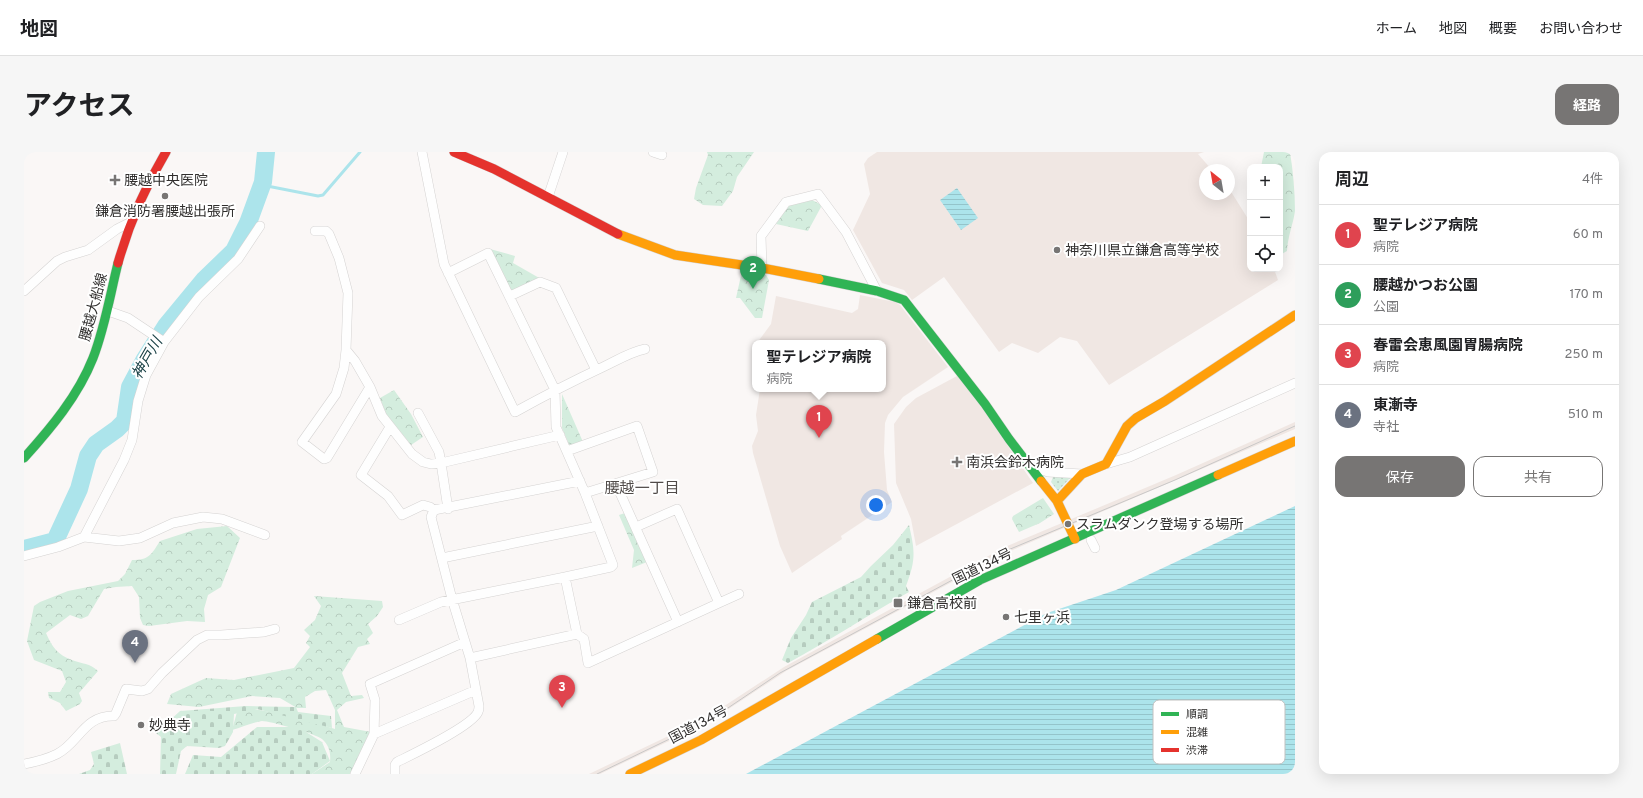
<!DOCTYPE html>
<html lang="ja">
<meta charset="utf-8">
<style>
body{margin:0;font-family:Overpass,"Noto Sans JP",sans-serif;background:#f6f6f6;color:#202124}
.controls{position:absolute;right:12px;top:12px;display:grid;overflow:hidden;border-radius:8px;box-shadow:0 4px 16px #0002}
.controls button{width:36px;height:36px;display:grid;place-items:center;padding:0;border:0;border-bottom:1px solid #e0e0e0;background:#fff;color:#202124;font:20px sans-serif}
.compass{position:absolute;left:1175px;top:12px;width:36px;height:36px;border-radius:50%;background:#fff;box-shadow:0 4px 16px #0002;rotate:329deg}
.you{position:absolute;left:852px;top:353px;width:14px;height:14px;margin:-10px;border:3px solid #fff;border-radius:50%;background:#1a73e8;box-shadow:0 0 0 6px #1a73e833}
.badge{display:grid;place-items:center;width:26px;height:26px;border-radius:50%;background:#777574;color:#fff;font-size:13px;font-weight:700}
.pin{position:absolute;translate:-50% -33px;filter:drop-shadow(0 1px 2px #0008)}
.pin::after{content:'';position:absolute;top:21px;width:14px;height:12px;background:inherit;clip-path:polygon(0 0,100% 0,50% 100%)}
.popup{position:absolute;left:728px;top:188px;width:134px;height:52px;box-sizing:border-box;display:grid;place-content:center;border-radius:8px;background:#fff;filter:drop-shadow(0 1px 3px #0005);font-size:13px;white-space:nowrap;color:#757577}
.popup b{font-size:15px;color:#202124}
.popup::after{content:'';position:absolute;left:50%;top:100%;margin-left:-8px;border:8px solid transparent;border-top-color:#fff}
.list{margin:0;padding:0;list-style:none}
h2{display:flex;justify-content:space-between;align-items:center;height:52px;margin:0;padding:0 16px;font-size:17px}
h2 small{font-size:13px;font-weight:400;color:#757577}
.list li{display:grid;grid-template-columns:26px 1fr auto;gap:12px;align-items:center;box-sizing:border-box;height:60px;padding:0 16px;border-top:1px solid #e0e0e0}
.list b{display:block;font-size:15px;white-space:nowrap}
.list p{margin:0;font-size:13px;white-space:nowrap;color:#757577}
.list em{font-size:13px;font-style:normal;color:#757577}
.actions{display:flex;gap:8px;padding:12px 16px}
.actions a{flex:1;padding:9px 0;border:1px solid #777574;border-radius:12px;text-align:center;font-size:14px;color:#777574}
.actions .main{background:#777574;color:#fff}
.icon{flex:none;width:22px;height:22px;fill:none;stroke:currentColor;stroke-width:2;stroke-linecap:round;stroke-linejoin:round}
.map{position:relative;flex:none;width:1271px;height:622px;overflow:hidden;border-radius:12px}
header{display:flex;align-items:center;gap:24px;box-sizing:border-box;height:56px;padding:0 20px;background:#fff;border-bottom:1px solid #e0e0e0}
header strong{font-size:19px}
nav{display:flex;gap:22px;margin-inline-start:auto;font-size:14px}
.intro{display:flex;align-items:center;justify-content:space-between;box-sizing:border-box;height:96px;padding:0 24px}
h1{margin:0;font-size:28px}
.button{padding:10px 18px;border-radius:12px;background:#777574;color:#fff;font-size:14px;font-weight:700}
main{display:flex;gap:24px;padding:0 24px}
aside{flex:1;background:#fff;border-radius:12px;box-shadow:0 4px 16px #0002}
.map>svg:first-child{display:block}
.built{fill:#f0e7e3}
.grass{fill:url(#grass-dots)}
.forest{fill:url(#forest-crowns)}
.cemetery{fill:url(#cemetery-stones)}
.water{fill:url(#water-rules)}
.lines{fill:none;stroke-linecap:round;stroke-linejoin:round}
.stream{stroke:#ace4eb;stroke-width:3}
.river{stroke:#ace4eb;stroke-width:18}
.street-casing{stroke:#d5d3d2;stroke-width:10}
.fast-casing{stroke:#d5d3d2;stroke-width:10}
.slow-casing{stroke:#d5d3d2;stroke-width:10}
.jam-casing{stroke:#d5d3d2;stroke-width:10}
.street{stroke:#fefefe;stroke-width:9}
.fast{stroke:#30b455;stroke-width:9}
.slow{stroke:#ff9f0a;stroke-width:9}
.jam{stroke:#e5322d;stroke-width:9}
.tram{stroke:#c9c8c8;stroke-width:1}
.poi-dot{fill:#777574;stroke:#fff;stroke-width:1.5}
.labels{text-anchor:middle;stroke-width:4;stroke-linejoin:round;paint-order:stroke}
.poi-label{font-size:14px;fill:#312f2e;stroke:#fff;text-anchor:start}
.street-label{font-size:14px;fill:#312f2e;stroke:#fff}
.water-label{font-size:15px;font-style:italic;fill:#194045;stroke:#fff}
.neighbourhood-label{font-size:15px;fill:#504b49;stroke:#fff}
.key{fill:#fff;stroke:#c1c1c0;stroke-width:1}
.key-label{font-size:11px;fill:#312f2e}
</style>
<header>
<strong>地図</strong>
<nav><a>ホーム</a><a>地図</a><a>概要</a><a>お問い合わせ</a></nav>
</header>
<div class="intro"><h1>アクセス</h1><a class="button">経路</a></div>
<main>
<div class="map">
<svg width="1271" height="622" viewBox="0 0 1271 622">
<defs>
<pattern id="grass-dots" width="8" height="8" patternUnits="userSpaceOnUse"><rect width="8" height="8" fill="#d4edde"/><path d="M2 2h.1M6 6h.1" fill="none" stroke="#b6ccbf" stroke-width="1.8" stroke-linecap="round"/></pattern>
<pattern id="forest-crowns" width="20" height="18" patternUnits="userSpaceOnUse"><rect width="20" height="18" fill="#d4edde"/><path d="M2 6a3 3 0 1 1 6 0M12 15a3 3 0 1 1 6 0" fill="none" stroke="#b6ccbf"/></pattern>
<pattern id="cemetery-stones" width="16" height="16" patternUnits="userSpaceOnUse"><rect width="16" height="16" fill="#d4edde"/><path d="M2 7V4a2 2 0 0 1 4 0v3zM10 15v-3a2 2 0 0 1 4 0v3z" fill="#b6ccbf"/></pattern>
<pattern id="water-rules" width="6" height="5" patternUnits="userSpaceOnUse"><rect width="6" height="5" fill="#ace4eb"/><path d="M0 2.5h6" fill="none" stroke="#94c4ca"/></pattern>
</defs>
<rect width="100%" height="100%" fill="#faf7f6"/>
<path class="built" d="M853,0H1180L1174,2L1188,18H1181V42H1205L1206,38L1226,70V117H1250L1254,128L1085,233L1053,189L1036,185L1014,201L988,191L975,200L920,125L888,148L880,138L858,131L829,78L846,42L840,12L844,6Z
M836,143L871,150L876,153L924,215L879,245L864,263L861,271L860,300L863,338L868,350L817,384L818,387L768,421L756,394L729,301L728,294L734,279L732,263L736,237H859V191H733L747,172L752,144L828,161L834,157Z
M933,224L957,255L1009,331L892,394L887,367L872,331L870,272L882,255L892,246Z
M1271,270V277L984,400L762,519L685,570L576,622H565L682,566L760,515L981,395L1152,323Z"/>
<path class="grass" d="M1029,325H1046V326L1034,339L1027,330Z"/>
<path class="forest" d="M683,0H730L713,25L709,39L698,54L679,53L670,47L672,36L684,3Z
M1240,0H1266C1269,19 1271,40 1271,59C1269,73 1264,83 1263,99L1256,103V15H1237Z
M788,48L796,52L797,55L784,79L752,72L765,53Z
M466,97L491,104L489,111L517,127L492,140L483,138Z
M718,119L742,123L745,128L738,166H731L716,146H712Z
M370,238L387,262L399,285L387,293L362,262L356,246Z
M538,242L559,290L546,295L538,276Z
M1019,346L1030,362L1016,371L995,380L988,367L989,364Z
M601,361L623,410L608,416L610,398L595,363Z
M203,374L216,386L197,435L184,443L180,457L181,470L163,469L125,474L119,473L116,466L115,445L108,434L92,435L80,437L64,464L57,467L46,463L22,481C28,495 34,503 48,508C58,512 66,511 74,519L55,541L58,549L56,552L42,559L36,551L25,546L24,540H36L42,530L38,519L10,508L3,489L10,454L16,450L44,439L94,429L101,422L108,408C125,408 127,403 136,389L173,377Z
M290,444L358,449L359,455L353,464L344,472L349,481L343,487L346,492L334,495L318,521L327,544L338,543L340,546L322,550L313,558L320,575L347,580L332,613L326,622H288L306,610C307,601 305,593 298,587C292,582 246,569 238,569C229,570 218,575 208,578L213,560L230,557L269,564L311,577V558L302,538L291,539L281,545L282,556H273L256,546L228,544L175,555L143,552L147,542L182,526L210,528L270,516L286,495L282,491L286,484L280,478L291,468L297,454Z"/>
<path class="cemetery" d="M885,373C891,399 892,408 882,434L885,440C844,463 805,489 764,511L758,508L767,486L782,463L788,450L837,425L847,414L869,393Z
M222,554L272,555L274,560L307,564L308,576L233,557L210,562L209,580L201,594L195,596L163,594L157,599L152,622H136L137,585L132,581L135,567L144,570L156,559Z
M233,575H274L298,590L306,609L288,622H161L169,603L197,605Z
M96,591L103,622H55L66,618L70,612L67,600Z"/>
<path class="water" d="M933,36L954,66L937,78L916,48Z
M1271,354V622H722L1023,461L1092,438Z"/>
<g class="lines">
<path class="stream" d="M238,33L294,44L299,43L336,0"/>
<path class="river" d="M0,397L31,389L55,337L64,304L72,292L93,277L101,269L106,235L121,207L142,174L180,128L210,99L224,71L239,30L242,0"/>
<g class="street-casing">
<path id="street" d="M398,0L420,112L491,260C520,244 549,229 579,215C592,209 606,200 621,197
M629,0L638,3
M524,45L539,0
M291,79H302L305,82L315,106L324,141L322,198L331,209L346,235L358,264L388,302L399,310L407,312L417,311L424,357
M738,116L737,84L762,50L794,42L822,80L853,139
M0,139L33,109L41,105L64,98L93,77L107,70
M486,144L516,130L532,136L572,218
M84,159L104,166L137,188
M322,198L320,216L312,242L278,290L300,307L303,306L346,235
M394,261L415,300L417,311L536,283
M366,275L337,323L364,344L378,363L399,353L406,355L410,358
M543,299L613,274L629,320L561,341
M1082,312L1106,305L1271,231
M1007,314L1024,320L1058,322
M592,332L654,470
M60,385L95,389L116,386L149,371L179,365L198,367L241,383
M1067,388L1071,396
M0,404L34,395L60,385L100,308L108,288L114,249L122,223L140,190L175,145L214,107L236,74
M418,406L574,374
M695,451L715,442
M375,468L417,450L541,425L587,415L589,413L561,341L532,275L531,238L464,101L424,121
M553,482L560,487L564,511L695,451L653,357L612,375
M441,490L346,532L351,548L350,582L452,538
M446,506L553,482L541,425
M0,612C11,610 23,607 33,602C55,591 60,563 90,564L92,561L102,537L118,539L124,537L138,521L173,488L183,483H197L240,480L251,477
M331,622L350,582
M371,622V613L373,610C389,602 448,574 454,560C455,558 455,556 455,554L446,506L428,447L407,365L410,358L556,329"/>
</g>
<g class="fast-casing">
<path id="fast" d="M795,127L853,139L880,148L961,252L985,287L1017,329
M0,306C27,276 54,244 69,206C81,175 86,143 94,111
M853,487L956,428L1194,323"/>
</g>
<g class="slow-casing">
<path id="slow" d="M594,82L651,103L738,116L795,127
M1194,323L1271,289
M1017,329L1033,349L1051,387
M1033,349L1058,322L1082,312L1103,274L1112,266L1141,249L1271,163
M606,622L677,588L853,487"/>
</g>
<g class="jam-casing">
<path id="jam" d="M430,0L470,17L594,82
M94,111C105,72 121,35 142,0"/>
</g>
<use href="#street" class="street"/>
<use href="#fast" class="fast"/>
<use href="#slow" class="slow"/>
<use href="#jam" class="jam"/>
<path class="tram" d="M573,622L689,566L756,521L984,398L1151,328L1271,274"/>
</g>
<g class="poi-dot">
<path d="M89 22h4v4h4v4h-4v4h-4v-4h-4v-4h4z"/>
<circle cx="141" cy="44" r="4"/>
<circle cx="1033" cy="98" r="4"/>
<path d="M931 304h4v4h4v4h-4v4h-4v-4h-4v-4h4z"/>
<circle cx="1044" cy="372" r="4"/>
<rect x="869" y="446" width="10" height="10" rx="2"/>
<circle cx="982" cy="465" r="4"/>
<circle cx="117" cy="573" r="4"/>
</g>
<g class="labels">
<g class="poi-label">
<text x="100" y="33">腰越中央医院</text>
<text x="141" y="64" text-anchor="middle">鎌倉消防署腰越出張所</text>
<text x="1041" y="103">神奈川県立鎌倉高等学校</text>
<text x="942" y="315">南浜会鈴木病院</text>
<text x="1052" y="377">スラムダンク登場する場所</text>
<text x="883" y="456">鎌倉高校前</text>
<text x="990" y="470">七里ヶ浜</text>
<text x="125" y="578">妙典寺</text>
</g>
<g class="street-label">
<text transform="translate(69 155) rotate(-75)" y="5">腰越大船線</text>
<text transform="translate(958 414) rotate(-26)" y="5">国道134号</text>
<text transform="translate(674 572) rotate(-28)" y="5">国道134号</text>
</g>
<g class="water-label">
<text transform="translate(123 206) rotate(-60)" y="5">神戸川</text>
</g>
<g class="neighbourhood-label">
<text x="618" y="341">腰越一丁目</text>
</g>
</g>
<rect x="1129" y="548" width="132" height="64" rx="6" class="key"/>
<rect x="1137" y="560" width="18" height="4" fill="#30b455"/>
<rect x="1137" y="578" width="18" height="4" fill="#ff9f0a"/>
<rect x="1137" y="596" width="18" height="4" fill="#e5322d"/>
<g class="key-label">
<text x="1162" y="566">順調</text>
<text x="1162" y="584">混雑</text>
<text x="1162" y="602">渋滞</text>
</g>
</svg>
<div class="controls">
<button>+</button>
<button>−</button>
<button><svg class="icon" aria-label="locate" viewBox="0 0 24 24"><circle cx="12" cy="12" r="6"/><path d="M12 2v4M12 18v4M2 12h4M18 12h4"/></svg></button>
</div>
<svg class="compass" viewBox="-18 -18 36 36"><path d="M0-13l5 13h-10z" fill="#e53935"/><path d="M0 13l5-13h-10z" fill="#757577"/></svg>
<div class="you"></div>
<div class="pin badge" style="left:795px;top:286px;background:#e0444e">1</div>
<div class="popup"><b>聖テレジア病院</b>病院</div>
<div class="pin badge" style="left:729px;top:137px;background:#2e9e5b">2</div>
<div class="pin badge" style="left:538px;top:556px;background:#e0444e">3</div>
<div class="pin badge" style="left:111px;top:511px;background:#6b7280">4</div>
</div>
<aside>
<h2>周辺<small>4件</small></h2>
<ul class="list">
<li><span class="badge" style="background:#e0444e">1</span><div><b>聖テレジア病院</b><p>病院</p></div><em>60 m</em></li>
<li><span class="badge" style="background:#2e9e5b">2</span><div><b>腰越かつお公園</b><p>公園</p></div><em>170 m</em></li>
<li><span class="badge" style="background:#e0444e">3</span><div><b>春雷会恵風園胃腸病院</b><p>病院</p></div><em>250 m</em></li>
<li><span class="badge" style="background:#6b7280">4</span><div><b>東漸寺</b><p>寺社</p></div><em>510 m</em></li>
</ul>
<div class="actions"><a class="main">保存</a><a>共有</a></div>
</aside>
</main>
